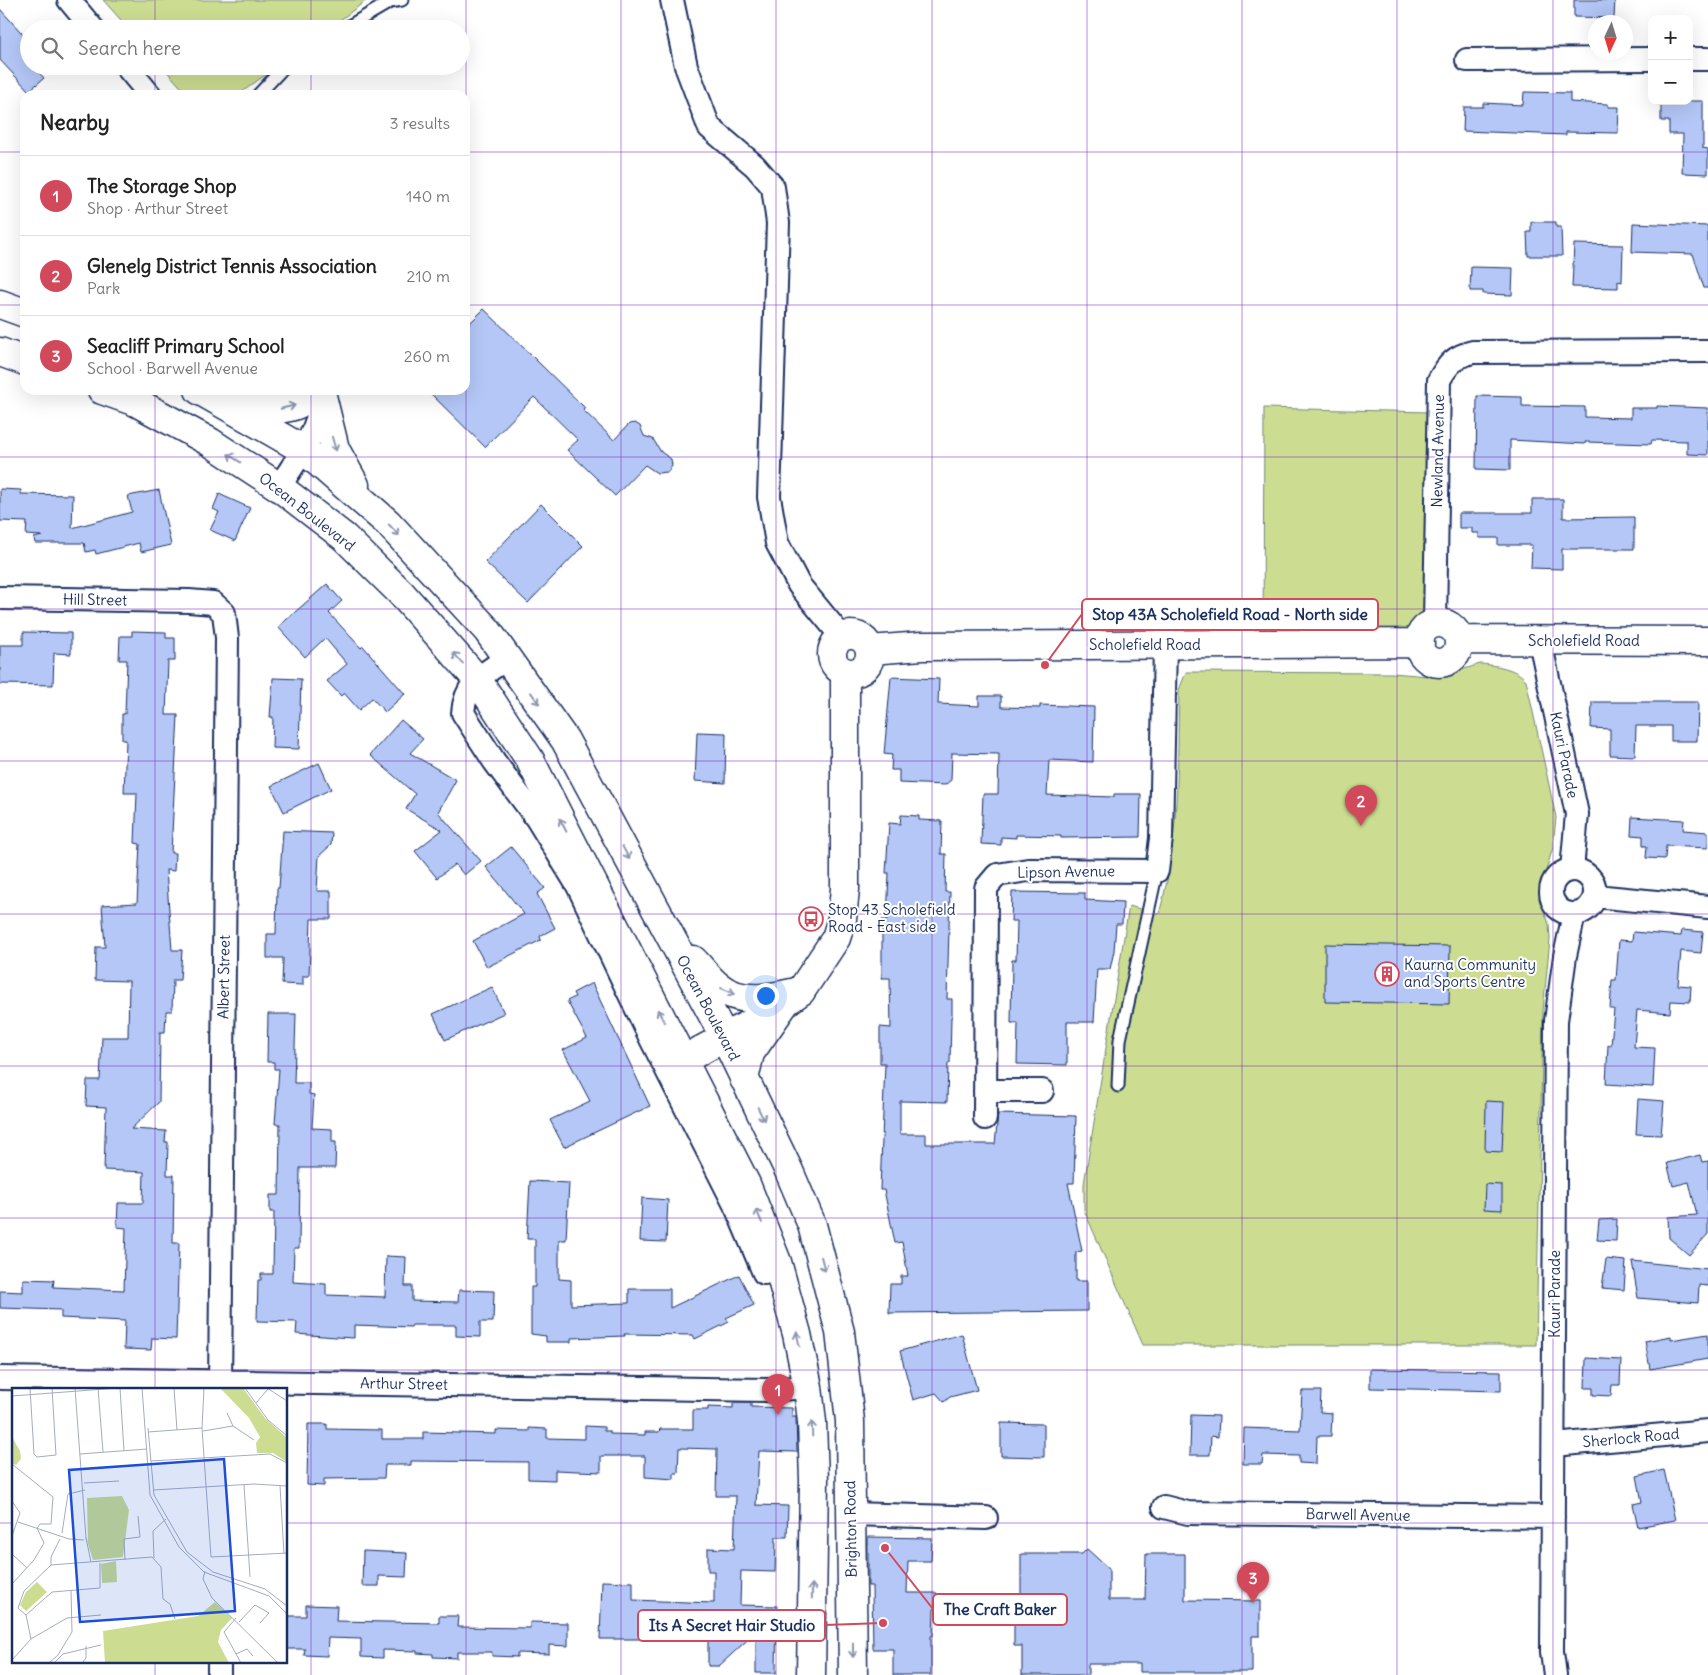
<!DOCTYPE html>
<meta charset="utf-8">
<style>
body{margin:0;font-family:Delius,sans-serif;background:#f2f2f2;color:#222}
.controls{position:absolute;right:15px;top:15px;display:grid;overflow:hidden;border-radius:10px;box-shadow:0 5px 20px #0002}
.controls button{width:45px;height:45px;display:grid;place-items:center;padding:0;border:0;border-bottom:1px solid #e0e0e0;background:#fff;color:#222;font:25px sans-serif}
.compass{position:absolute;left:1588px;top:15px;width:45px;height:45px;border-radius:50%;background:#fff;box-shadow:0 5px 20px #0002;rotate:184deg}
.you{position:absolute;left:765px;top:995px;width:18px;height:18px;margin:-12px;border:4px solid #fff;border-radius:50%;background:#1a73e8;box-shadow:0 0 0 8px #1a73e833}
.badge{display:grid;place-items:center;width:32px;height:32px;border-radius:50%;background:#d1495b;color:#fff;font-size:16px;font-weight:700}
.pin{position:absolute;translate:-50% -41px;filter:drop-shadow(0 1px 2px #0008)}
.pin::after{content:'';position:absolute;top:26px;width:18px;height:15px;background:inherit;clip-path:polygon(0 0,100% 0,50% 100%)}
.list{margin:0;padding:0;list-style:none}
h2{display:flex;justify-content:space-between;align-items:center;height:65px;margin:0;padding:0 20px;font-size:21px}
h2 small{font-size:16px;font-weight:400;color:#767676}
.list li{display:grid;grid-template-columns:32px 1fr auto;gap:15px;align-items:center;box-sizing:border-box;height:80px;padding:0 20px;border-top:1px solid #e0e0e0}
.list b{display:block;font-size:19px;white-space:nowrap}
.list p{margin:0;font-size:16px;white-space:nowrap;color:#767676}
.list em{font-size:16px;font-style:normal;color:#767676}
.icon{flex:none;width:28px;height:28px;fill:none;stroke:currentColor;stroke-width:2;stroke-linecap:round;stroke-linejoin:round}
.map{position:relative;flex:none;width:1708px;height:1675px;overflow:hidden}
.search{position:absolute;background:#fff;box-shadow:0 5px 20px #0002;left:20px;top:20px;width:450px;height:55px;display:flex;align-items:center;gap:12px;box-sizing:border-box;padding:0 18px;border-radius:28px;color:#767676;font-size:19px}
.panel{position:absolute;background:#fff;box-shadow:0 5px 20px #0002;left:20px;top:90px;width:450px;height:305px;border-radius:15px}
.map>svg:first-child{display:block}
.green{fill:#ccdd91;stroke:#748678}
.building{fill:#b4c7f6;stroke:#1b2f5e}
.lines{fill:none;stroke-linecap:round;stroke-linejoin:round}
.service-casing{stroke:#1b2f5e;stroke-width:15}
.minor-casing{stroke:#1b2f5e;stroke-width:26}
.tertiary-casing{stroke:#1b2f5e;stroke-width:31}
.primary-casing{stroke:#1b2f5e;stroke-width:31}
.service{stroke:#fff;stroke-width:11}
.minor{stroke:#fff;stroke-width:22}
.tertiary{stroke:#fff;stroke-width:28}
.primary{stroke:#fff;stroke-width:28}
.oneway{stroke:#8d97ae}
.grid{fill:none;stroke:#7b2cbf;stroke-width:1;stroke-opacity:0.55}
.labels{text-anchor:middle;stroke-width:4;stroke-linejoin:round;paint-order:stroke}
.street-label{font-size:15px;fill:#1b2f5e;stroke:#fff}
.poi-label{font-size:15px;fill:#1b2f5e;stroke:#fff;text-anchor:start}
.inset-road{fill:none;stroke:#a4acbf;stroke-width:1}
.view{fill:#1d4ed8;fill-opacity:0.15;stroke:#1d4ed8;stroke-width:2.5}
.inset-edge{fill:none;stroke:#1b2f5e;stroke-width:2.5}
.leader{fill:none;stroke:#d1495b;stroke-width:2}
.callout-dot{fill:#d1495b;stroke:#fff;stroke-width:2}
.callout{fill:#fff;stroke:#d1495b;stroke-width:2}
.callout-label{font-size:16px;text-anchor:middle;font-weight:bold;fill:#1b2f5e}
</style>
<div class="map">
<svg width="1708" height="1675" viewBox="0 0 1708 1675">
<rect width="100%" height="100%" fill="#fff"/>
<filter id="ink" filterUnits="userSpaceOnUse"><feTurbulence type="fractalNoise" baseFrequency=".02" numOctaves="2"/><feDisplacementMap in="SourceGraphic" scale="10" xChannelSelector="R" yChannelSelector="G"/><feConvolveMatrix kernelMatrix="1 2 1 2 8 2 1 2 1" color-interpolation-filters="sRGB"/></filter>
<g filter="url(#ink)">
<path class="green" d="M103,0H367L328,29H129Z
M162,66H277L238,95H188Z
M1264,408L1429,412L1428,620L1419,629L1415,637L1263,636Z
M1480,664C1495,665 1516,668 1526,680L1556,817L1553,847L1540,891V900L1549,924L1550,939L1543,1010L1536,1345H1143L1084,1210V1184L1129,906L1159,914C1180,841 1177,765 1179,690L1186,672L1392,673L1440,677Z"/>
<path class="building" d="M1574,0H1615L1614,18L1574,17Z
M0,9L29,41V66H33L44,78L29,91L0,60Z
M1524,92L1570,93V102L1608,104V107H1619L1618,133L1566,132V135L1463,131L1464,107H1483V103L1523,105Z
M1661,101H1703V148L1708,149V174L1682,173L1683,134H1669V121H1661Z
M1531,222H1556V227H1561L1562,256H1528L1527,232H1531Z
M1633,223L1708,226V288H1704L1693,254L1632,252Z
M1574,244L1623,245L1622,282L1618,281V288L1572,287Z
M1471,267L1513,268L1512,295L1483,294V291H1470Z
M484,309L585,408L583,410L614,440L629,424L635,423L640,426L644,436L653,439L661,452L671,459L672,466L668,472L657,473L645,465L615,496L567,450L578,440L534,397L485,447L427,390H465V328Z
M1477,396L1522,397V406L1585,407V417L1631,418V408H1657V406L1708,408V455L1687,454V441L1652,440L1651,444L1585,442V444L1510,440V470L1476,469Z
M0,489L21,490V494L73,495L72,528L132,512L128,496L159,490L171,545L141,552L139,543L96,554L95,550L86,552L84,543H35L34,538L42,536L26,535L27,522L0,521Z
M219,494L250,508L235,541L210,530L219,512L213,509Z
M1532,499H1563V518L1634,517V549H1562V569L1531,568L1532,545H1498V538H1479V533H1472V528H1459V513H1532Z
M541,504L583,546L528,603L485,562Z
M327,584L342,601L329,613L361,648L363,646L405,694L385,712L372,698L359,710L344,693L341,696L327,681L347,664L325,638L305,657L278,627Z
M132,631L166,632V638H175V661H168L166,715H178L171,853H175L174,871L166,870L172,950H182L180,980H173L172,1011H166L165,1032H160L159,1102L131,1129L166,1131L165,1142H168L167,1175H174L173,1243H179L176,1339L152,1338L151,1350L124,1349L125,1321L61,1318V1310L0,1308V1291L23,1292V1279L54,1280L53,1287L124,1290L126,1228L117,1227L118,1203H143L144,1172L104,1170L106,1107L86,1106L87,1080H100L102,1037H128L129,981L95,980L96,947H105L102,905L137,903L140,844L135,843L137,793H124L126,740H122V714H125L127,660H119L120,636H132Z
M23,632L71,633V654L54,653L53,685L0,684V645H23Z
M891,677L939,679L938,704L979,706V696H1001V707L1040,708V705L1094,707L1093,762L1049,760L1047,795L1114,797V794H1141L1140,837L1061,838V836L1016,835V838L1001,837V845L981,844L983,794H998L999,754L952,753L951,780L945,785L899,783V770H891L892,755L884,754Z
M273,678L301,679L299,749L272,748L273,717H270Z
M1592,702H1698L1697,741H1671V726H1636L1635,756L1610,755V729L1591,728Z
M401,720L423,739L410,753L456,780L438,812L481,861L464,875L455,864L437,878L415,851L442,830L406,809L415,794L370,755Z
M697,732L726,733L725,783L695,781Z
M319,763L331,789L284,812L271,786Z
M901,815L919,816V820L942,821L941,854H946L945,892H950L947,999H952V1017H951L950,1063H948L947,1102L900,1101V1134H926V1144H995L998,1114L1076,1116L1074,1183H1068L1082,1251L1076,1252V1281H1087V1311L889,1313L890,1284H901V1276H908L902,1242L895,1243L884,1190H880L885,1063H880V1027L891,1028L890,978H882V920H887L889,873H886L889,823L900,824Z
M1632,817L1684,820L1683,830L1708,832V848L1666,846L1665,859L1646,858L1647,846H1643V836L1631,835Z
M283,831L332,833L331,845L319,856L317,891H331V919H311L309,976H303V985L282,984L283,958H267V934H276L277,888H279Z
M511,847L545,888L537,894L555,928L540,936L541,940L487,967L473,941L524,914L486,867Z
M1012,892L1085,893V900L1123,902L1122,924H1116L1114,951L1110,969H1097L1094,1022H1067V1065L1017,1064L1018,1023H1011L1012,960H1016L1017,921H1011Z
M1682,930L1703,932L1701,953L1681,951L1678,985L1691,986L1690,1002L1671,1001L1670,1013L1637,1010L1634,1047L1655,1048L1653,1087L1606,1084L1608,1045L1611,1046L1614,1009H1610L1612,980H1616L1619,940L1632,941L1633,932L1681,936Z
M1325,944L1450,946L1449,1004L1325,1002Z
M592,983L650,1106L564,1147L550,1120L590,1101L563,1050L587,1038L567,1001L575,997L573,993Z
M492,987L504,1013L445,1040L433,1014Z
M268,1014H296L294,1083H309V1094L314,1095L312,1128L332,1129V1142H336L335,1168H300L299,1248H294L293,1282L326,1284V1295L385,1297L386,1256L406,1257L405,1286H412V1301L458,1302L459,1290L494,1291L493,1322H480V1337L456,1336V1325H412L411,1327L354,1325V1338L336,1337L296,1334L297,1322L257,1321L258,1280H261V1274H273L274,1212H270V1195H279L280,1124H275L279,1069H274V1062H267Z
M1638,1099L1664,1101L1661,1135L1636,1134Z
M1486,1101L1504,1102L1502,1152L1485,1151Z
M1700,1155L1702,1162L1708,1161V1234L1689,1255L1669,1238L1668,1217L1697,1215L1689,1182L1673,1186L1667,1163Z
M530,1181L569,1183L566,1240H559V1279L571,1280V1305L629,1303V1289H670V1308L739,1275L754,1305L726,1318L729,1322L695,1339L693,1335L624,1334L625,1336L571,1338V1342H546V1336L531,1334V1287H535V1239H527Z
M1485,1184L1502,1185V1210L1484,1209Z
M642,1198L668,1200L666,1242L640,1241Z
M1617,1219L1616,1241L1597,1240L1599,1220Z
M1606,1259L1626,1261L1624,1290L1602,1288Z
M1632,1261L1708,1269V1286L1699,1285L1698,1303L1638,1298Z
M962,1334L977,1390L950,1397L944,1402L936,1393L913,1400L900,1351Z
M1708,1334V1359L1650,1369L1645,1341L1671,1336V1340Z
M1586,1358L1621,1360L1620,1385H1612L1611,1396L1593,1395V1388H1585Z
M1370,1369L1501,1371V1391L1370,1388Z
M1302,1391H1321L1320,1412L1332,1413L1331,1436H1317L1316,1464L1299,1463V1456L1263,1455L1262,1464H1243L1244,1428L1300,1430Z
M733,1403H751V1407L792,1408V1417H796L797,1452L759,1451L756,1505L788,1506L787,1537H776L775,1572L741,1571L740,1605L777,1606L776,1673H756V1632L719,1666H708V1626H672V1631H656V1639H600L602,1581L633,1582V1600L714,1603V1571H708V1548L734,1549L736,1496H716L717,1449L679,1448L678,1473H674V1479L645,1477V1456H601V1472L555,1470V1480L528,1479V1462L411,1461V1465H385L384,1478L324,1479V1486L307,1485L308,1424H327V1429L382,1430V1439H423V1432L496,1434V1430L529,1431V1428L547,1429V1438L585,1439V1426L604,1427V1431H610V1434L645,1435V1432H659L660,1429H693V1410H708V1407L733,1408Z
M1191,1415L1219,1416L1218,1437L1211,1436L1210,1455H1190Z
M1001,1423L1044,1424V1457L1001,1456Z
M1664,1470L1675,1520L1638,1527L1633,1504L1642,1502L1637,1476Z
M868,1537L932,1538L931,1561H908L907,1593H937V1608L934,1609L933,1636H931V1675H893V1649H873L872,1586H868Z
M1087,1549L1109,1569V1600H1145L1146,1554H1185V1600L1260,1601V1636H1252V1672H1140V1664H1088V1675H1022V1646H1014V1602H1021V1554H1082Z
M363,1551L407,1553L406,1577L379,1576V1586H362Z
M306,1605L337,1606L336,1621L439,1623V1616H458L457,1627L530,1628V1622L568,1623V1646L549,1645V1654L517,1653V1657L492,1656V1652H457V1658L433,1657V1654L417,1653V1651L383,1650V1658L361,1657V1639L328,1638L327,1656L304,1655L305,1649H286V1616H306Z"/>
<g class="lines">
<g class="service-casing">
<path id="service" d="M344,29L390,2L402,0
M258,95L285,66
M1118,1086L1120,1040L1157,871"/>
</g>
<g class="minor-casing">
<path id="minor" d="M69,0L93,29
M672,0L686,66L709,127L755,166L773,187L778,223L769,497L777,543L799,585L841,636
M1689,59H1708
M1467,60L1652,59
M126,66L150,95
M279,487C298,458 319,431 322,396
M0,598L189,601L213,603L224,613L227,638L220,1389
M1435,623L1439,380C1448,364 1455,356 1473,352L1708,351
M1540,641L1577,814L1572,870
M507,658C484,674 465,683 463,713L494,761L537,819L578,886L651,1039L736,1207L764,1273
M1551 892a22 22 0 1 1 44 0a22 22 0 1 1-44 0Z
M1595,896L1708,907
M985,1091H1042
M985,1118L986,888L997,875L1028,870L1157,871L1161,838L1165,645
M0,1378L767,1390L808,1387
M1554,1445L1708,1431
M1164,1507L1188,1513L1553,1517
M851,1514L986,1518
M219,1675V1661
M1555,1675L1552,1652L1556,1021L1565,956L1574,914"/>
</g>
<g class="tertiary-casing">
<path id="tertiary" d="M1419 643a20 20 0 1 1 40 0a20 20 0 1 1-40 0Z
M832 654a19 19 0 1 1 38 0a19 19 0 1 1-38 0Z
M1459,640L1708,641
M870,650L922,646L1420,643
M683,1060L772,1012L801,991L836,938L842,919L845,889V672"/>
</g>
<g class="primary-casing">
<path id="primary" d="M0,304L25,313
M0,352L25,361
M102,390L136,402L210,442L279,487L344,537L401,593L477,679L530,760L746,1184L777,1262L797,1334L808,1387L812,1422L814,1480L811,1675
M199,390L304,450L388,523L487,630L565,740L725,1038L789,1171L812,1225L840,1332L850,1421L853,1675
M322,396L335,449L355,485
M234,405C258,407 298,418 312,390
M693,960C701,968 709,979 718,986C742,1006 774,997 801,991
M744,1079L750,1053L785,1003"/>
</g>
<use href="#service" class="service"/>
<use href="#minor" class="minor"/>
<use href="#tertiary" class="tertiary"/>
<use href="#primary" class="primary"/>
</g>
<defs><path id="oneway-shaft" d="M-6 0H5M1.5-3L5.5 0L1.5 3" fill="none" stroke-width="1.6" stroke-linecap="round" stroke-linejoin="round" transform="scale(1.25)"/></defs>
<g class="oneway">
<use href="#oneway-shaft" transform="translate(288 407) rotate(-14)"/>
<use href="#oneway-shaft" transform="translate(334 444) rotate(74)"/>
<use href="#oneway-shaft" transform="translate(234 458) rotate(-147)"/>
<use href="#oneway-shaft" transform="translate(394 530) rotate(47)"/>
<use href="#oneway-shaft" transform="translate(458 658) rotate(-132)"/>
<use href="#oneway-shaft" transform="translate(535 698) rotate(54)"/>
<use href="#oneway-shaft" transform="translate(563 825) rotate(-117)"/>
<use href="#oneway-shaft" transform="translate(626 853) rotate(62)"/>
<use href="#oneway-shaft" transform="translate(728 991) rotate(23)"/>
<use href="#oneway-shaft" transform="translate(661 1016) rotate(-117)"/>
<use href="#oneway-shaft" transform="translate(761 1114) rotate(64)"/>
<use href="#oneway-shaft" transform="translate(759 1216) rotate(-113)"/>
<use href="#oneway-shaft" transform="translate(823 1264) rotate(75)"/>
<use href="#oneway-shaft" transform="translate(798 1339) rotate(-102)"/>
<use href="#oneway-shaft" transform="translate(812 1429) rotate(-92)"/>
<use href="#oneway-shaft" transform="translate(812 1591) rotate(-89)"/>
<use href="#oneway-shaft" transform="translate(853 1650) rotate(90)"/>
</g>
</g>
<path class="grid" d="M155,0V29M311,0V29M466,0V1675M621,0V1675M776,0V1675M932,0V1675M1087,0V1675M1242,0V1675M1397,0V1675M1553,0V1675M155,66V95M311,66V95M0,152H25M465,152H1708M0,305H25M465,305H1708M155,390V1389M311,390V1675M0,457H1708M0,609H1708M0,761H1708M0,914H1708M0,1066H1708M0,1218H1708M0,1370H1708M0,1523H14M286,1523H1708M155,1661V1675"/>
<defs>
<g id="bus-ring" transform="scale(1.25)"><circle r="9.5" fill="#fff" stroke="#d1495b" stroke-width="1.5"/><path d="M-5-6H5V4H4V6H2V4H-2V6H-4V4H-5ZM-3.5-4V0h7V-4ZM-3.5 1.2v1.5H-2V1.2ZM2 1.2v1.5H3.5V1.2Z" fill="#d1495b"/></g>
<g id="building-ring" transform="scale(1.25)"><circle r="9.5" fill="#fff" stroke="#d1495b" stroke-width="1.5"/><path d="M-4-6H4V6H1V3H-1V6H-4ZM-2.5-4.3h1.7v1.8h-1.7ZM.8-4.3h1.7v1.8H.8ZM-2.5-1h1.7V.8h-1.7ZM.8-1h1.7V.8H.8Z" fill="#d1495b"/></g>
</defs>
<g fill-rule="evenodd">
<use href="#bus-ring" x="811" y="919"/>
<use href="#building-ring" x="1387" y="974"/>
</g>
<g class="labels">
<g class="street-label">
<text transform="translate(1438 451) rotate(-89)" y="5">Newland Avenue</text>
<text transform="translate(307 512) rotate(38)" y="5">Ocean Boulevard</text>
<text transform="translate(95 600) rotate(1)" y="5">Hill Street</text>
<text x="1584" y="646">Scholefield Road</text>
<text x="1145" y="650">Scholefield Road</text>
<text transform="translate(1564 755) rotate(78)" y="5">Kauri Parade</text>
<text transform="translate(1066 872) rotate(-1)" y="5">Lipson Avenue</text>
<text transform="translate(224 977) rotate(-89)" y="5">Albert Street</text>
<text transform="translate(708 1008) rotate(62)" y="5">Ocean Boulevard</text>
<text transform="translate(1555 1294) rotate(-90)" y="5">Kauri Parade</text>
<text transform="translate(404 1384) rotate(1)" y="5">Arthur Street</text>
<text transform="translate(1631 1438) rotate(-5)" y="5">Sherlock Road</text>
<text transform="translate(1358 1515) rotate(1)" y="5">Barwell Avenue</text>
<text transform="translate(851 1529) rotate(-91)" y="5">Brighton Road</text>
</g>
<g class="poi-label">
<text x="828" y="915">Stop 43 Scholefield<tspan x="828" dy="17">Road - East side</tspan></text>
<text x="1404" y="970">Kaurna Community<tspan x="1404" dy="17">and Sports Centre</tspan></text>
</g>
</g>
<g transform="translate(12 1388)">
<rect width="275" height="275" fill="#fff"/>
<path d="M208,0H231L253,30L275,50V74L261,65H245L244,55L248,49L237,30ZM0,49L8,63L9,71L4,77L0,75ZM110,108L117,122L111,169L81,172L76,156L75,110ZM104,173L105,194L90,195L89,176ZM25,194L35,204L14,223L8,217L14,204ZM203,214L220,230L209,242L206,254L217,275H93L91,243L186,228Z" fill="#ccdd91"/>
<path class="inset-road" d="M18,0L22,66L25,69L44,67L40,0M63,0L74,150M86,0L91,64M108,0L112,63M130,0L138,107L167,159L192,184L257,208L275,226M162,0L165,42M192,0L190,40L199,169L275,165M233,0L256,32L275,48M255,0L275,13M0,8L106,0M244,15L256,1M221,38L242,52M136,40L142,107L175,164L201,184L253,201L275,218M191,43L221,38L215,25M136,44L190,40M68,66L135,61M139,73L258,66L275,75M0,76L41,109L39,136H28L25,140M72,95L107,93M232,97L238,189M268,98L272,166M141,102L242,96L275,98M0,113L8,125L0,148M6,134L57,151L72,152M50,145L56,106L73,102M75,154L74,150L79,174M0,166L15,180M142,170L141,143L154,131M113,172L112,151L128,149L126,128M39,177V169L48,151M193,183L191,191L200,210L266,275M0,196L22,172L32,155L25,140M6,220L12,203L39,177L140,169L149,179L151,211L158,216L163,231M6,220L14,227L40,204L88,200V175M14,227L19,251M224,230L212,244L229,275M227,234L243,217L257,225L248,235M224,266L235,261L241,268M0,272L19,251L55,230L89,227M37,275L46,267L60,244L59,202M42,275L51,266L89,257M70,275L74,270V258"/>
<path class="view" d="M212,71L223,223L68,234L57,82Z"/>
<rect width="275" height="275" class="inset-edge"/>
</g>
<path class="leader" d="M1045 665L1082 614M885 1548L933 1609M883 1623L825 1625"/>
<g class="callout-dot">
<circle cx="1045" cy="665" r="5"/>
<circle cx="885" cy="1548" r="5"/>
<circle cx="883" cy="1623" r="5"/>
</g>
<g class="callout">
<rect x="1082" y="599" width="296" height="31" rx="5"/>
<rect x="933" y="1594" width="134" height="31" rx="5"/>
<rect x="638" y="1610" width="187" height="31" rx="5"/>
</g>
<g class="callout-label">
<text x="1230" y="620">Stop 43A Scholefield Road - North side</text>
<text x="1000" y="1615">The Craft Baker</text>
<text x="732" y="1631">Its A Secret Hair Studio</text>
</g>
</svg>
<div class="controls">
<button>+</button>
<button>−</button>
</div>
<svg class="compass" viewBox="-18 -18 36 36"><path d="M0-13l5 13h-10z" fill="#e53935"/><path d="M0 13l5-13h-10z" fill="#767676"/></svg>
<div class="you"></div>
<div class="pin badge" style="left:778px;top:1415px">1</div>
<div class="pin badge" style="left:1361px;top:826px">2</div>
<div class="pin badge" style="left:1253px;top:1603px">3</div>
<div class="search"><svg class="icon" aria-label="search" viewBox="0 0 24 24"><circle cx="10" cy="10" r="6"/><path d="M15 15l6 6"/></svg>Search here</div>
<section class="panel">
<h2>Nearby<small>3 results</small></h2>
<ul class="list">
<li><span class="badge">1</span><div><b>The Storage Shop</b><p>Shop · Arthur Street</p></div><em>140 m</em></li>
<li><span class="badge">2</span><div><b>Glenelg District Tennis Association</b><p>Park</p></div><em>210 m</em></li>
<li><span class="badge">3</span><div><b>Seacliff Primary School</b><p>School · Barwell Avenue</p></div><em>260 m</em></li>
</ul>
</section>
</div>
